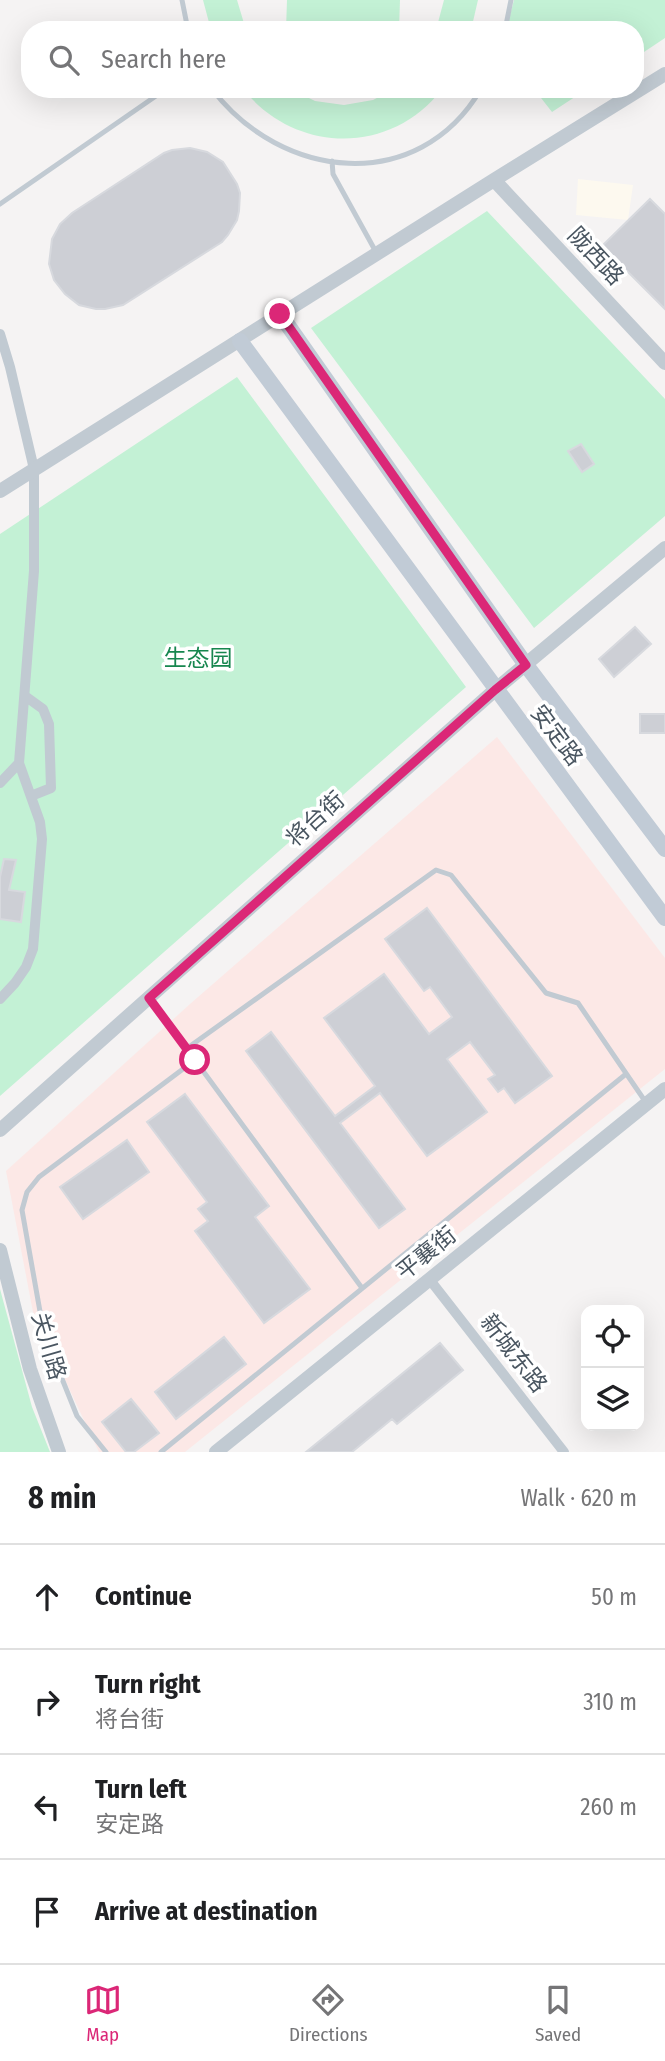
<!DOCTYPE html>
<meta charset="utf-8">
<style>
body{margin:0;font-family:"Fira Sans Condensed","Noto Sans SC",sans-serif;background:#f2f2f2;color:#202124}
.controls{position:absolute;right:21px;bottom:21px;display:grid;overflow:hidden;border-radius:14px;box-shadow:0 7px 28px #0002}
.controls button{width:63px;height:63px;display:grid;place-items:center;padding:0;border:0;border-bottom:2px solid #e0e0e0;background:#fff;color:#202124;font:35px sans-serif}
.stop{position:absolute;width:21px;height:21px;margin:-16px;border:5px solid #db2777;border-radius:50%;background:#fff}
.stop.end{background:#db2777;border-color:#fff;box-shadow:0 2px 7px #0008}
.list{margin:0;padding:0;list-style:none}
h2{display:flex;justify-content:space-between;align-items:center;height:91px;margin:0;padding:0 28px;font-size:30px}
h2 small{font-size:23px;font-weight:400;color:#757577}
.list li{display:grid;grid-template-columns:46px 1fr auto;gap:21px;align-items:center;box-sizing:border-box;height:105px;padding:0 28px;border-top:2px solid #e0e0e0}
.list b{display:block;font-size:26px;white-space:nowrap}
.list p{margin:0;font-size:23px;white-space:nowrap;color:#757577}
.list em{font-size:23px;font-style:normal;color:#757577}
.icon{flex:none;width:38px;height:38px;fill:none;stroke:currentColor;stroke-width:2;stroke-linecap:round;stroke-linejoin:round}
.map{position:relative;flex:none;width:665px;height:1452px;overflow:hidden}
.search{position:absolute;background:#fff;box-shadow:0 7px 28px #0002;left:21px;right:21px;top:21px;height:77px;display:flex;align-items:center;gap:18px;box-sizing:border-box;padding:0 24px;border-radius:28px;color:#757577;font-size:26px}
.sheet{height:511px;background:#fff}
nav{display:flex;justify-content:space-around;align-items:center;box-sizing:border-box;height:98px;border-top:2px solid #e0e0e0;background:#fff;font-size:19px;color:#757577}
nav a{display:grid;justify-items:center;gap:4px}
nav .on{color:#db2777}
.map>svg:first-child{display:block}
.commercial{fill:#fdf9ef}
.medical{fill:#fce8e6}
.green{fill:#c3f1d5}
.building{fill:#cdcfd5;stroke:#d7d9de;stroke-width:2}
.lines{fill:none;stroke-linecap:round;stroke-linejoin:round}
.service{stroke:#c1cad2;stroke-width:5}
.minor{stroke:#c1cad2;stroke-width:10}
.tertiary{stroke:#c1cad2;stroke-width:14}
.secondary{stroke:#c1cbd6;stroke-width:16}
.route{stroke:#db2777;stroke-width:9}
.labels{text-anchor:middle;stroke-width:7;stroke-linejoin:round;paint-order:stroke}
.street-label{font-size:23px;fill:#4a5661;stroke:#fff}
.park-label{font-size:23px;fill:#17864f;stroke:#fff}
</style>
<div class="map">
<svg width="665" height="1452" viewBox="0 0 665 1452">
<rect width="100%" height="100%" fill="#f5f3f3"/>
<path class="commercial" d="M578,179L633,185L628,220L576,215Z"/>
<path class="medical" d="M497,737L665,958V1069L185,1452H99L33,1312L6,1171L190,1004Z"/>
<path class="green" d="M203,0H237L246,30H211Z
M287,0H400L399,30H286Z
M444,0H478L471,30H436Z
M514,0H665V38L635,58V30H506Z
M243,89H291L315,101L344,105L373,100L394,89H442C391,156 295,154 243,89Z
M534,89H587L552,112Z
M487,211L665,399V516L534,628L311,328Z
M237,377L466,687L0,1096V534Z
M0,1289L32,1407L50,1452H0Z"/>
<path class="building" d="M190,148L207,152L223,162L237,184L240,193L239,211L237,220L228,235L222,242L123,305L105,309H96L79,305L65,294L54,280L49,264L52,239L60,224L72,213L164,153L172,150Z
M650,199L665,214V309L602,246Z
M581,444L594,464L582,472L568,451Z
M635,627L651,644L614,677L599,659Z
M640,714H665V733H640Z
M4,859L16,860L9,890L25,892L21,922L0,919V877Z
M427,908L552,1076L515,1103L504,1088L498,1092L488,1079L495,1075L470,1042L447,1059L487,1112L427,1156L380,1093L340,1123L405,1209L379,1228L246,1051L271,1032L335,1116L375,1086L324,1018L384,974L429,1034L452,1017L430,987L424,991L385,939Z
M185,1094L269,1206L255,1217L310,1289L264,1323L195,1231L208,1221L198,1209L207,1202L147,1122Z
M127,1140L149,1172L83,1219L60,1187Z
M224,1337L246,1364L176,1419L155,1392Z
M440,1343L463,1370L397,1424L392,1419L352,1452H306Z
M131,1399L159,1433L134,1452H126L102,1422Z"/>
<g class="lines">
<path class="service" d="M182,0L188,30
M505,30L511,0
M212,89C281,180 418,196 481,89
M332,161L333,174L376,252
M0,204L166,89
M151,1000L362,1288
M186,1049L436,870L451,875L546,993L578,1003L647,1104
M106,1452L77,1416L44,1334L22,1210L27,1192L39,1177L195,1060
M161,1452L626,1074"/>
<path class="minor" d="M0,334L10,367L34,469V571L19,763L40,822L42,839L33,949L26,967L15,983L0,999
M25,696L43,709L49,724L51,788L31,796
M0,783L19,763
M430,1280L564,1452"/>
<path class="tertiary" d="M494,180L665,363
M0,491L494,180L665,74
M0,1130L495,690L665,548
M0,1250L30,1369L59,1452
M216,1452L665,1089"/>
<path class="secondary" d="M280,314L526,665L665,849
M240,341L665,918"/>
</g>
<g class="lines">
<path class="route" d="M195,1060L149,998L495,690L526,665L280,314"/>
</g>
<g class="labels">
<g class="street-label">
<text transform="translate(596 256) rotate(47)" y="8">陇西路</text>
<text transform="translate(557 735) rotate(53)" y="8">安定路</text>
<text transform="translate(315 819) rotate(-42)" y="8">将台街</text>
<text transform="translate(426 1253) rotate(-39)" y="8">平襄街</text>
<text transform="translate(49 1346) rotate(74)" y="8">关川路</text>
<text transform="translate(514 1353) rotate(52)" y="8">新城东路</text>
</g>
<g class="park-label">
<text x="198" y="666">生态园</text>
</g>
</g>
</svg>
<div class="controls">
<button><svg class="icon" aria-label="locate" viewBox="0 0 24 24"><circle cx="12" cy="12" r="6"/><path d="M12 2v4M12 18v4M2 12h4M18 12h4"/></svg></button>
<button><svg class="icon" aria-label="layers" viewBox="0 0 24 24"><path d="M12 4l9 5-9 5-9-5zM3 14l9 5 9-5"/></svg></button>
</div>
<div class="stop" style="left:195px;top:1060px"></div>
<div class="stop end" style="left:280px;top:314px"></div>
<div class="search"><svg class="icon" aria-label="search" viewBox="0 0 24 24"><circle cx="10" cy="10" r="6"/><path d="M15 15l6 6"/></svg>Search here</div>
</div>
<section class="sheet">
<h2>8 min<small>Walk · 620 m</small></h2>
<ul class="list">
<li><svg class="icon" aria-label="ahead" viewBox="0 0 24 24"><path d="M12 20V5M6 11l6-6 6 6"/></svg><div><b>Continue</b></div><em>50 m</em></li>
<li><svg class="icon" aria-label="right" viewBox="0 0 24 24"><path d="M7 20v-9h11M14 6l5 5-5 5"/></svg><div><b>Turn right</b><p>将台街</p></div><em>310 m</em></li>
<li><svg class="icon" aria-label="left" viewBox="0 0 24 24"><path d="M17 20v-9H6M10 6l-5 5 5 5"/></svg><div><b>Turn left</b><p>安定路</p></div><em>260 m</em></li>
<li><svg class="icon" aria-label="arrive" viewBox="0 0 24 24"><path d="M6 21V4h12l-3 4 3 4H6"/></svg><div><b>Arrive at destination</b></div></li>
</ul>
</section>
<nav>
<a class="on"><svg class="icon" aria-label="map" viewBox="0 0 24 24"><path d="M3 6l6-2 6 2 6-2v14l-6 2-6-2-6 2zM9 4v14M15 6v14"/></svg>Map</a>
<a><svg class="icon" aria-label="directions" viewBox="0 0 24 24"><path d="M12 3l9 9-9 9-9-9zM9 14v-3h6M13 9l2 2-2 2"/></svg>Directions</a>
<a><svg class="icon" aria-label="saved" viewBox="0 0 24 24"><path d="M7 4h10v16l-5-4-5 4z"/></svg>Saved</a>
</nav>
